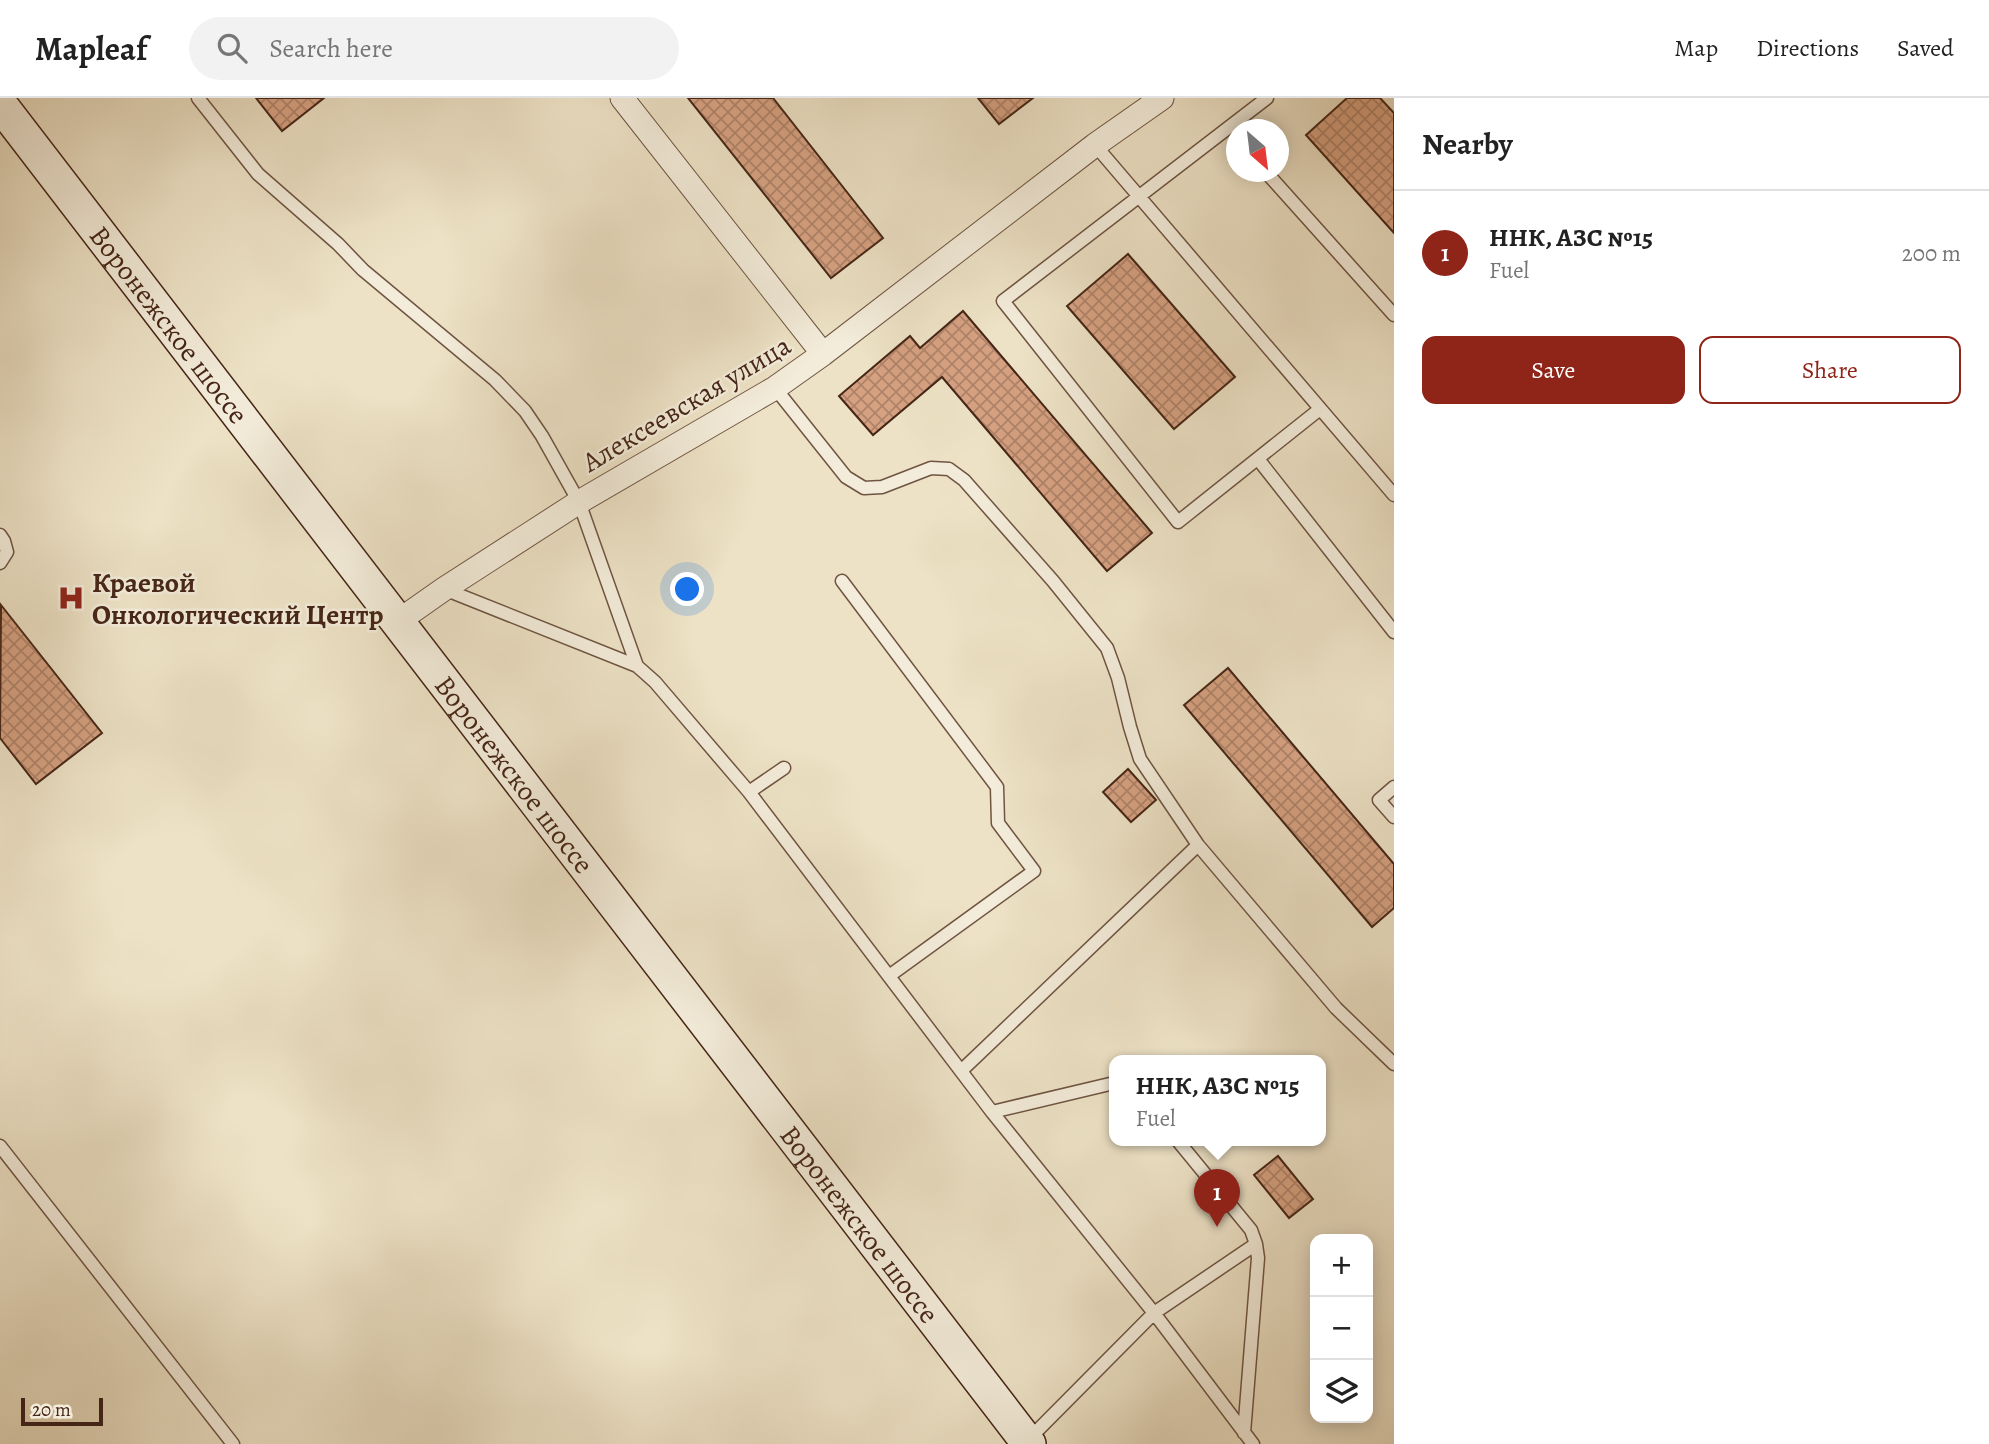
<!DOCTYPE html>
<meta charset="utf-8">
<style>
body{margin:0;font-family:Alegreya,serif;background:#f2f2f2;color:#222}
.controls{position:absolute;right:21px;bottom:21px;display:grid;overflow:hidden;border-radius:14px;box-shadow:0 4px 18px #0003}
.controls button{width:63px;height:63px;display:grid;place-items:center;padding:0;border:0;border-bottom:2px solid #e0e0e0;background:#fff;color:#222;font:35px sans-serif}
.compass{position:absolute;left:1226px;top:21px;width:63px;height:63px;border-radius:50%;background:#fff;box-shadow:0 4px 18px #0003;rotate:152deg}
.scale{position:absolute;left:21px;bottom:18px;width:82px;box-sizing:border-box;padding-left:7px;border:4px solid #452516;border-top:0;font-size:19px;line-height:24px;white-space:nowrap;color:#452516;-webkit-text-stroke:5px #f3ecda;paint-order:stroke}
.you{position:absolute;left:688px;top:492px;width:24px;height:24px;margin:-18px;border:5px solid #fff;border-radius:50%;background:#1a73e8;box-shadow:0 0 0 10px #1a73e833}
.badge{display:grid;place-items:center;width:46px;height:46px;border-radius:50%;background:#8f2418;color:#fff;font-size:23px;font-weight:700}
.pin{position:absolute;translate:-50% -58px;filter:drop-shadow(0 2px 4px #0008)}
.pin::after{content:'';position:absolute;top:37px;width:24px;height:21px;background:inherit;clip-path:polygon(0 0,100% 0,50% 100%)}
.popup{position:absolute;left:1109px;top:957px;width:217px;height:91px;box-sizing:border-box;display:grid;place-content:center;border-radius:14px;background:#fff;filter:drop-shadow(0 2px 5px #0005);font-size:23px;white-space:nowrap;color:#767676}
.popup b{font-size:26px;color:#222}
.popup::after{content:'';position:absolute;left:50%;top:100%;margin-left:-14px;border:14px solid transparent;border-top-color:#fff}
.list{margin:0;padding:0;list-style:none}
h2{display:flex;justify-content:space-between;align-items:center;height:91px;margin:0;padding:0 28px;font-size:30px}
h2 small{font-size:23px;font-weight:400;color:#767676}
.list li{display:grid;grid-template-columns:46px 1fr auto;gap:21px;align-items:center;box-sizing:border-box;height:126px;padding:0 28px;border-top:2px solid #e0e0e0}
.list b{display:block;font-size:26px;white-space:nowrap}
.list p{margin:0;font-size:23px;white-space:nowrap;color:#767676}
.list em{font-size:23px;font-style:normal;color:#767676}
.actions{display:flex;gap:14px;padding:21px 28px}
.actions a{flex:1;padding:16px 0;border:2px solid #8f2418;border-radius:14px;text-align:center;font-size:24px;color:#8f2418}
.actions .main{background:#8f2418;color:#fff}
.icon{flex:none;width:38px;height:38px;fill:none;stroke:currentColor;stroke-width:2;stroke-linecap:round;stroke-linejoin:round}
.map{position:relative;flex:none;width:1394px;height:1346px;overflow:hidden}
header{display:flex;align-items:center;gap:42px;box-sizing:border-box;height:98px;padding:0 35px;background:#fff;border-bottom:2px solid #e0e0e0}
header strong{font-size:33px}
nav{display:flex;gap:38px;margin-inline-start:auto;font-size:24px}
.search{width:490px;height:63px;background:#f2f2f2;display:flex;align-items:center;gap:18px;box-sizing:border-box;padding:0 24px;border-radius:38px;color:#767676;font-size:26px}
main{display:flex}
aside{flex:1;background:#fff}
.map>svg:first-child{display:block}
.building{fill:url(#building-cross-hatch);stroke:#452516;stroke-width:2}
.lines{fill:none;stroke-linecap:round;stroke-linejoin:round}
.service-casing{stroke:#6f5442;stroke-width:15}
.minor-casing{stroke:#6f5442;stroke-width:25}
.secondary-casing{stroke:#452516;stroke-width:36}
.service{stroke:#f3ecda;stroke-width:12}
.minor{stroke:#f3ecda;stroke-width:23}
.secondary{stroke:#f3ecda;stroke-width:33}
.labels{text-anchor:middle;stroke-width:5;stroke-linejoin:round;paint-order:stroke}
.street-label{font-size:28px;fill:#452516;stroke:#f3ecda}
.poi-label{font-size:28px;font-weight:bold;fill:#452516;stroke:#f3ecda;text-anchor:start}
</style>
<header>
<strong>Mapleaf</strong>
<div class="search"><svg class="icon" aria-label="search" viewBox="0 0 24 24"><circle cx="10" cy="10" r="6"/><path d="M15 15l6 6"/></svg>Search here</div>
<nav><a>Map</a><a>Directions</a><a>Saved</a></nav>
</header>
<main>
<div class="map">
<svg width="1394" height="1346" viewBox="0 0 1394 1346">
<defs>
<pattern id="building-cross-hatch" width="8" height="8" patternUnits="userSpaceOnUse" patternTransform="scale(1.75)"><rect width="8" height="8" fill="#d6a181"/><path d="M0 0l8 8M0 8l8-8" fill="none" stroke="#af8369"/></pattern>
</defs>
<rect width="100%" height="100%" fill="#ede2c6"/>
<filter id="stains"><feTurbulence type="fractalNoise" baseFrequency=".00286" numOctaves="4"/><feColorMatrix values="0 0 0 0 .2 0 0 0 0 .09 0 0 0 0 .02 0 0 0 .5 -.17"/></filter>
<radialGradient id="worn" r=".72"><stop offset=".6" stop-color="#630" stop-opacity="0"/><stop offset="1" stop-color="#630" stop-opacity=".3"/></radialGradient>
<path class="building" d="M256,0H324L282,33Z
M688,0H773L883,140L831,180Z
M978,0H1033L999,26Z
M1347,0H1380L1394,15V135L1306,37Z
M1128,156L1235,279L1174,331L1067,208Z
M963,213L1152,435L1107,473L942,279L873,337L839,298L910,238L920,250Z
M1,507L102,635L36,686L0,640Z
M1228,570L1394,766V810L1372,829L1184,607Z
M1128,671L1156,702L1131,724L1103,694Z
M1278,1058L1313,1101L1289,1120L1254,1077Z"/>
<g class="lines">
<g class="service-casing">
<path id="service" d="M198,0L258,76L338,146L363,172L495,282L525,313L542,338L579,404L637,568
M1267,0L1003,203L1178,424L1320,311
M1095,47L1394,397
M1266,74L1394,217
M775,290L846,379L864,390L882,389L931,370L949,371L964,382L1053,483L1107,550L1118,580L1130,629L1140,661L1198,747
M1258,361L1394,534
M0,437L4,443L7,454L0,465
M842,483L997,689L998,725L1034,773L889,878
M444,491L637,568L655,584L749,694L992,1014L1154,1215L1253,1346
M1394,689L1379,702L1394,719
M749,694L784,670
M961,973L1198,747L1336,910L1394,966
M992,1014L1114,985
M1178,1043L1251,1132L1256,1146L1258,1160L1244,1335
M0,1048L233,1346
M1027,1343L1154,1215L1256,1146"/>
</g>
<g class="minor-casing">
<path id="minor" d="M622,0L823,256
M397,524L444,491L579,404L775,290L823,256L1095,47L1162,0"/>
</g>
<g class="secondary-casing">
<g id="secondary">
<path id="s1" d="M0,6L1029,1346"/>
</g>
</g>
<use href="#service" class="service"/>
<use href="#minor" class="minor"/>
<use href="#secondary" class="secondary"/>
</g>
<defs>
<g id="hospital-bare" transform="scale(2.1)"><path d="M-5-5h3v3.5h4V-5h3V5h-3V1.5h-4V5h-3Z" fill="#8f2418" stroke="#f3ecda" stroke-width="2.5" paint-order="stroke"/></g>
</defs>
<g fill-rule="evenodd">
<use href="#hospital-bare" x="71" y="500"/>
</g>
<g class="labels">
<g class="street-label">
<text dy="10" stroke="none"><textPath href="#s1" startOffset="278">Воронежское шоссе</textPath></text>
<text transform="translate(686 305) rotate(-31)" y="10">Алексеевская улица</text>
<text dy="10" stroke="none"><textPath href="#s1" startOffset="845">Воронежское шоссе</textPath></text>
<text dy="10" stroke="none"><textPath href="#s1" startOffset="1412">Воронежское шоссе</textPath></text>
</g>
<g class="poi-label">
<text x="92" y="494">Краевой<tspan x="92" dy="32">Онкологический Центр</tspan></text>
</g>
</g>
<rect width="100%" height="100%" filter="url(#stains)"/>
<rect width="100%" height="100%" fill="url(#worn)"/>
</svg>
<div class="controls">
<button>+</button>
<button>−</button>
<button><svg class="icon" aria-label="layers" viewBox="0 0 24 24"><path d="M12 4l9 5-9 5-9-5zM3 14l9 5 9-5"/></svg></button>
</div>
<svg class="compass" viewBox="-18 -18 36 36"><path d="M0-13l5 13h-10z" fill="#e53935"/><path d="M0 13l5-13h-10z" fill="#767676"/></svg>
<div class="scale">20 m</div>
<div class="you"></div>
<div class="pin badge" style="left:1217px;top:1129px">1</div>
<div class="popup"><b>ННК, АЗС №15</b>Fuel</div>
</div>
<aside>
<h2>Nearby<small></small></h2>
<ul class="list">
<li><span class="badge">1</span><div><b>ННК, АЗС №15</b><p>Fuel</p></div><em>200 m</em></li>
</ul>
<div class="actions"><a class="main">Save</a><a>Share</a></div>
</aside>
</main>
